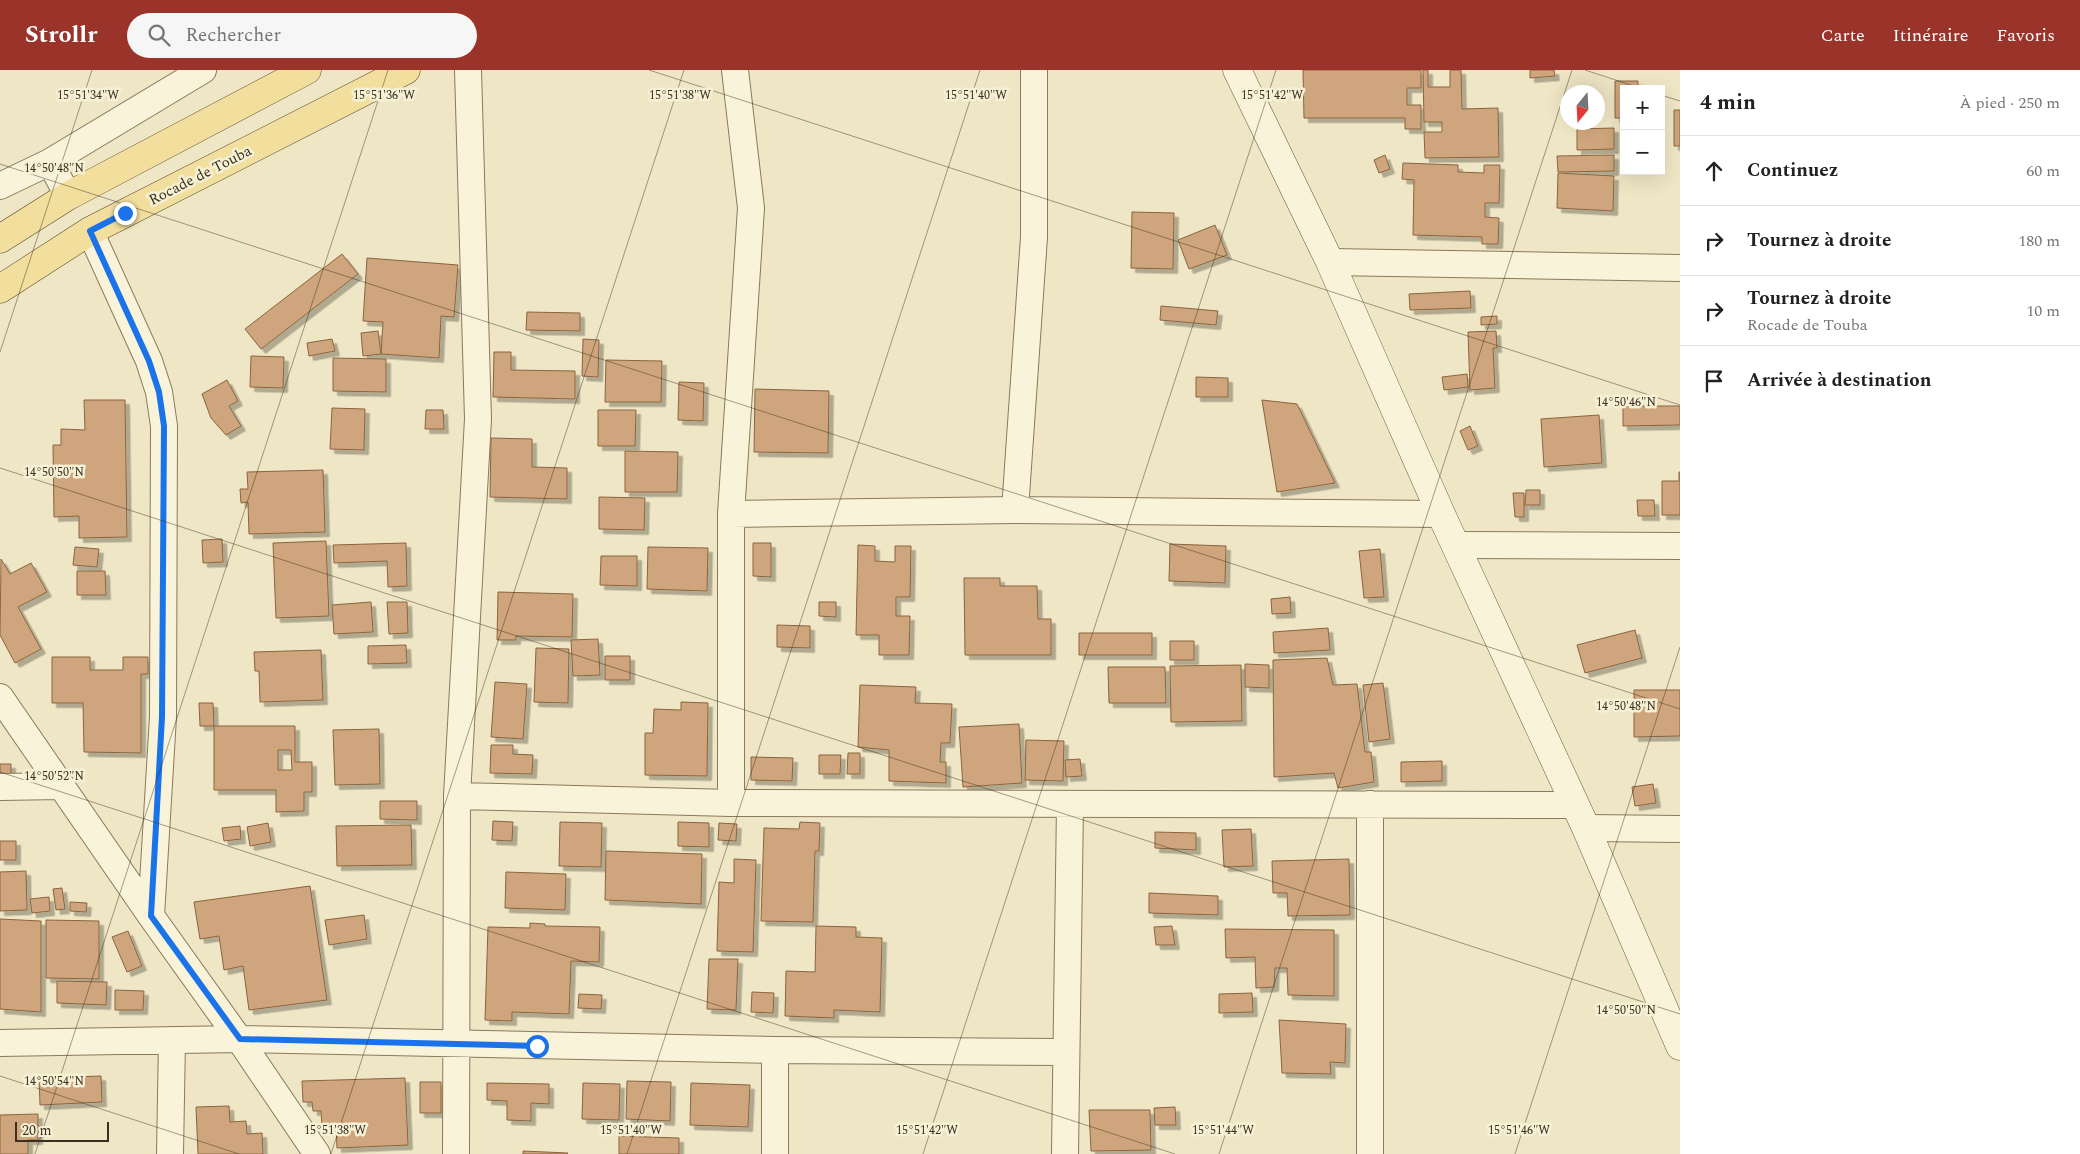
<!DOCTYPE html>
<html lang="fr">
<meta charset="utf-8">
<style>
body{margin:0;font-family:Spectral,serif;background:#f6f6f6;color:#222}
.controls{position:absolute;right:15px;top:15px;display:grid;overflow:hidden;border-radius:0px;box-shadow:0 5px 20px #0002}
.controls button{width:45px;height:45px;display:grid;place-items:center;padding:0;border:0;border-bottom:1px solid #e0e0e0;background:#fff;color:#222;font:25px sans-serif}
.compass{position:absolute;left:1560px;top:15px;width:45px;height:45px;border-radius:50%;background:#fff;box-shadow:0 5px 20px #0002;rotate:198deg}
.scale{position:absolute;left:15px;bottom:12px;width:94px;box-sizing:border-box;padding-left:5px;border:2px solid #3a2f1f;border-top:0;font-size:14px;line-height:18px;white-space:nowrap;color:#3a2f1f;-webkit-text-stroke:4px #f6f0d5;paint-order:stroke}
.stop{position:absolute;width:15px;height:15px;margin:-11px;border:4px solid #1a73e8;border-radius:50%;background:#fff}
.stop.end{background:#1a73e8;border-color:#fff;box-shadow:0 1px 5px #0008}
.list{margin:0;padding:0;list-style:none}
h2{display:flex;justify-content:space-between;align-items:center;height:65px;margin:0;padding:0 20px;font-size:21px}
h2 small{font-size:16px;font-weight:400;color:#767676}
.list li{display:grid;grid-template-columns:32px 1fr auto;gap:15px;align-items:center;box-sizing:border-box;height:70px;padding:0 20px;border-top:1px solid #e0e0e0}
.list b{display:block;font-size:19px;white-space:nowrap}
.list p{margin:0;font-size:16px;white-space:nowrap;color:#767676}
.list em{font-size:16px;font-style:normal;color:#767676}
.icon{flex:none;width:28px;height:28px;fill:none;stroke:currentColor;stroke-width:2;stroke-linecap:round;stroke-linejoin:round}
.map{position:relative;flex:none;width:1680px;height:1084px;overflow:hidden}
header{display:flex;align-items:center;gap:30px;box-sizing:border-box;height:70px;padding:0 25px;background:#9a332a;color:#fff}
header strong{font-size:24px}
nav{display:flex;gap:28px;margin-inline-start:auto;font-size:18px}
.search{width:350px;height:45px;background:#f6f6f6;display:flex;align-items:center;gap:12px;box-sizing:border-box;padding:0 18px;border-radius:28px;color:#767676;font-size:19px}
main{display:flex}
aside{flex:1;background:#fff}
.map>svg:first-child{display:block}
.building{fill:#cea57b;stroke:#8a6440;fill-rule:evenodd;filter:url(#shadow)}
.lines{fill:none;stroke-linecap:round;stroke-linejoin:round}
.minor-casing{stroke:#8a795b;stroke-width:28}
.secondary-casing{stroke:#6c593e;stroke-width:29}
.primary-casing{stroke:#58462f;stroke-width:29}
.minor{stroke:#f9f3d9;stroke-width:26}
.secondary{stroke:#f9f3d9;stroke-width:28}
.primary{stroke:#f2df9d;stroke-width:28}
.route{stroke:#1a73e8;stroke-width:6}
.ticks{fill:none;stroke:#3a2f1f;stroke-width:1;stroke-opacity:0.45}
.labels{text-anchor:middle;stroke-width:5;stroke-linejoin:round;paint-order:stroke}
.street-label{font-size:15px;fill:#3a2f1f;stroke:#f6f0d5}
.ticks-label{font-size:12px;text-anchor:middle;fill:#3a2f1f;stroke:#f6f0d5;stroke-width:5;stroke-linejoin:round;paint-order:stroke}
</style>
<header>
<strong>Strollr</strong>
<div class="search"><svg class="icon" aria-label="search" viewBox="0 0 24 24"><circle cx="10" cy="10" r="6"/><path d="M15 15l6 6"/></svg>Rechercher</div>
<nav><a>Carte</a><a>Itinéraire</a><a>Favoris</a></nav>
</header>
<main>
<div class="map">
<svg width="1680" height="1084" viewBox="0 0 1680 1084">
<defs>
<filter id="shadow"><feDropShadow dx="4.5" dy="4.5" stdDeviation="0" flood-color="#0004"/></filter>
</defs>
<rect width="100%" height="100%" fill="#efe6c5"/>
<path class="building" d="M1303,0H1421V18H1407V35H1421V59H1405V48H1304Z
M1423,0H1428V17H1450V0H1461L1462,39L1498,38L1499,87L1425,88L1424,62H1442V52H1424Z
M1530,0H1554L1555,6L1530,8Z
M1615,11H1638V19H1624V48H1615Z
M1674,40H1680V76H1674Z
M1614,58V79L1577,80V59Z
M1385,85L1390,99L1379,103L1374,90Z
M1614,85V101L1558,102L1557,86Z
M1403,93L1458,95V102L1484,103V95H1500L1499,133H1485V147L1499,148L1498,174H1482V167L1413,165L1414,110L1402,109Z
M1558,103L1614,106L1613,141L1557,138Z
M1132,142L1174,143L1173,199L1131,198Z
M1215,155L1227,185L1189,199L1178,170Z
M342,184L358,204L261,279L245,259Z
M367,188L458,195L454,247L441,246L439,288L381,284L383,252L363,251Z
M1470,221L1471,238L1410,240L1409,224Z
M1161,236L1218,241L1216,255L1160,250Z
M527,242L580,243V261L526,260Z
M1497,246V254L1481,255V247Z
M378,261L381,284L363,286L361,263Z
M1496,261L1497,278H1493L1495,318L1470,320L1468,262Z
M332,269L335,281L309,286L307,273Z
M583,269L599,270L598,307L582,306Z
M494,282H511V300L575,301V329L493,327Z
M251,286L284,287L283,318L250,317Z
M333,288L386,289V322L333,321Z
M606,290L662,291L661,332H605Z
M1467,304L1468,317L1444,320L1442,307Z
M1196,307L1228,308V327H1196Z
M227,310L238,331L229,336L241,356L226,365L211,348L202,324Z
M679,312L704,313L703,351L678,350Z
M755,319L829,321L828,383L754,382Z
M84,330H125L127,467L79,468V446L54,447L53,375H61V359L85,360Z
M1262,330L1297,334L1335,413L1277,422Z
M1623,336H1680V355L1623,356Z
M332,338L365,339L364,380L330,379Z
M426,340H443L444,359H425Z
M598,340H636L635,376H598Z
M1599,345L1602,393L1544,397L1541,349Z
M1470,356L1478,376L1468,380L1460,361Z
M491,368L532,369V397L567,398V429L490,427Z
M625,381L678,382L677,422H625Z
M323,400L325,462L249,464L248,432L241,433L240,419H248L247,402Z
M1679,402H1680V445H1662V411H1679Z
M1526,420H1540V435H1525Z
M1513,423H1524V447H1515Z
M599,427L645,428L644,460L599,459Z
M1637,430H1654L1655,446H1638Z
M222,469L223,492L203,493L202,470Z
M326,471L329,546L276,548L273,473Z
M406,473L407,516L388,517L387,491L334,493L333,475Z
M753,473H771V507L753,506Z
M1170,474L1226,476L1225,513L1169,511Z
M858,475L875,476V491L895,492V476H911L910,527H896V546H910L909,585H879V565H856Z
M75,477L99,479L97,497L73,495Z
M648,477L708,478L707,521L647,519Z
M1380,479L1384,527L1364,528L1359,481Z
M601,486H637V516L600,515Z
M1,489L10,504L31,493L47,522L18,537L41,579L15,593L0,565Z
M77,501H105L106,525H77Z
M964,508H1000V516H1037L1038,549H1051V585H965Z
M498,522L573,524L572,567L516,566V570H497Z
M1290,527L1291,543L1272,544L1271,529Z
M371,532L373,562L334,564L332,535Z
M387,532H407L408,563L389,564Z
M819,532H836V547L819,546Z
M777,555L810,556V578L777,577Z
M1328,558L1330,580L1274,583L1273,562Z
M1635,560L1642,588L1585,603L1577,575Z
M1079,563H1152V585H1079Z
M598,569L600,605L573,606L571,570Z
M1170,571H1194V590H1170Z
M406,575L407,593L368,594V576Z
M536,578L569,579L568,633L534,632Z
M321,580L323,630L260,632L259,601H255L254,582Z
M605,586H630V610H605Z
M52,587H90V600H123V587H148V604H141V683L84,682L83,633H52Z
M1327,588L1333,615L1357,614L1365,682H1371L1374,712L1338,718L1334,703L1274,707L1273,590Z
M1245,594L1269,595V618L1245,617Z
M1241,595L1242,651L1171,652L1170,596Z
M1108,597H1165L1166,633H1109Z
M495,612L527,614L523,669L491,667Z
M1383,613L1390,669L1369,672L1363,615Z
M860,615L916,617L915,633L952,634L950,673H941L940,692H946V713L889,711V680L858,677Z
M1634,620H1680V666L1634,667Z
M681,632L708,633L707,706L645,705V663H653L654,639L681,640Z
M199,633H213L214,656H200Z
M1019,654L1022,713L963,717L959,657Z
M214,656H295V692H312V722H304V741L276,742V720H214ZM278,680H291L292,700H278Z
M379,659L380,714L335,715L333,660Z
M1026,670L1064,671L1063,711L1025,710Z
M491,675H513V684L533,685L532,704L490,703Z
M848,683H860V704H847Z
M819,685H841L840,704H819Z
M751,687L793,688L792,711L751,710Z
M1080,689L1082,706L1066,707L1065,690Z
M1442,691V711L1401,712V692Z
M0,694H11V710H0Z
M1653,714L1656,733L1635,736L1632,717Z
M380,731H417V750L380,749Z
M493,751L513,752L512,771L492,770Z
M560,752L602,753L601,797L559,796Z
M678,752L709,753V777L678,776Z
M800,752L820,753L819,781H815L813,852L761,851L764,758L799,759Z
M268,753L271,772L250,776L247,757Z
M719,753L737,754L736,771L718,770Z
M411,755L412,795L337,796L336,756Z
M240,756L241,769L224,771L222,758Z
M1251,759L1253,796L1224,797L1222,760Z
M1155,762L1196,763V780L1155,778Z
M0,771H16V790H0Z
M606,781L702,784L701,834L605,830Z
M734,789L756,790L753,882L717,881L719,812L734,813Z
M1349,789L1350,845L1288,846L1287,823H1273L1272,791Z
M26,801L27,840L0,841V802Z
M506,802L566,804L565,840L505,838Z
M310,816L327,930L249,940L243,896L224,900L219,866L200,869L194,832Z
M62,818L65,839L56,840L53,819Z
M1149,823L1218,826V845L1149,843Z
M49,827L50,841L32,843L30,829Z
M70,832L87,833L86,842L70,841Z
M364,845L367,869L329,875L325,850Z
M0,849L41,851V942L0,939Z
M46,850L99,851V909L46,908Z
M530,853L545,854V856L600,857L599,892L571,891L569,944L512,942V951L485,950L488,857L530,858Z
M816,856L856,857V867L882,868L880,942L834,940V948L785,946L786,901L815,902Z
M1172,856L1175,875H1156L1154,857Z
M1225,859L1334,860V926L1288,925L1287,898H1275L1274,917L1256,918L1255,887L1226,888Z
M128,861L142,896L127,902L112,867Z
M709,889H738L736,940L707,939Z
M57,911L107,912L106,935L57,933Z
M115,920L144,921L143,940H115Z
M752,922L774,923L773,943L751,942Z
M1252,923L1253,942L1219,943V924Z
M579,924L602,925L601,939L578,938Z
M1279,950L1346,954L1345,993L1330,992L1331,1004L1282,1003Z
M101,1006L102,1032L40,1035L39,1008Z
M405,1008L408,1075L337,1078L336,1056L322,1057L321,1041H313L312,1032H303L302,1011Z
M627,1011L671,1012L670,1051L626,1049Z
M420,1012H441V1043H420Z
M487,1013L549,1014V1034L531,1033V1051L507,1050V1031L487,1030Z
M583,1013L620,1014L619,1050L582,1049Z
M691,1013L750,1015L748,1057L690,1055Z
M229,1036L230,1052L246,1051L247,1064L262,1063L263,1084H198L196,1037Z
M1175,1037L1176,1055H1155L1154,1038Z
M1089,1040H1150L1151,1080L1091,1081Z
M38,1044V1070H28V1084H0V1045Z
M619,1066L679,1068V1084H619Z
M523,1081L568,1083L567,1084H523Z"/>
<g class="lines">
<g class="minor-casing">
<path id="minor" d="M50,92L68,126
M0,116L50,92L203,0
M90,161L149,291L159,322L164,356L163,647L151,846
M1330,192L1680,198
M1015,440L1034,167V0
M731,444L1015,440L1441,444
M1456,475L1680,476
M0,627L151,846L239,969L317,1084
M0,717L62,716
M457,726L731,733L1575,735
M731,733V444L751,138L735,0
M1586,758L1680,759
M0,973L239,969L775,980L1066,982
M170,1084L172,970
M456,1084L457,726L478,349L468,0
M775,1084V980
M1065,1084L1070,735
M1370,1084V734"/>
</g>
<g class="secondary-casing">
<path id="secondary" d="M1237,0L1330,192L1441,444L1586,758L1680,976"/>
</g>
<g class="primary-casing">
<path id="primary" d="M0,169L68,126L307,0
M0,219L90,161L406,0"/>
</g>
<use href="#minor" class="minor"/>
<use href="#secondary" class="secondary"/>
<use href="#primary" class="primary"/>
</g>
<g class="lines">
<path class="route" d="M125,143L90,161L149,291L159,322L164,356L162,647L151,846L240,969L537,976"/>
</g>
<path class="ticks" d="M649,0L1680,335M1585,0L1643,19M1661,25L1680,31M0,94L1680,639M0,282L92,0M0,398L1680,944M0,702L1175,1084M0,1006L239,1084M35,1084L388,0M331,1084L684,0M627,1084L980,0M923,1084L1276,0M1219,1084L1572,0M1515,1084L1680,577"/>
<g class="labels">
<g class="street-label">
<text transform="translate(200 105) rotate(-27)" y="5">Rocade de Touba</text>
</g>
</g>
<g class="ticks-label">
<text x="88" y="29">15°51'34"W</text>
<text x="384" y="29">15°51'36"W</text>
<text x="680" y="29">15°51'38"W</text>
<text x="976" y="29">15°51'40"W</text>
<text x="1272" y="29">15°51'42"W</text>
<text x="54" y="102">14°50'48"N</text>
<text x="1626" y="336">14°50'46"N</text>
<text x="54" y="406">14°50'50"N</text>
<text x="1626" y="640">14°50'48"N</text>
<text x="54" y="710">14°50'52"N</text>
<text x="1626" y="944">14°50'50"N</text>
<text x="54" y="1015">14°50'54"N</text>
<text x="335" y="1064">15°51'38"W</text>
<text x="631" y="1064">15°51'40"W</text>
<text x="927" y="1064">15°51'42"W</text>
<text x="1223" y="1064">15°51'44"W</text>
<text x="1519" y="1064">15°51'46"W</text>
</g>
</svg>
<div class="controls">
<button>+</button>
<button>−</button>
</div>
<svg class="compass" viewBox="-18 -18 36 36"><path d="M0-13l5 13h-10z" fill="#e53935"/><path d="M0 13l5-13h-10z" fill="#767676"/></svg>
<div class="scale">20 m</div>
<div class="stop" style="left:537px;top:976px"></div>
<div class="stop end" style="left:125px;top:143px"></div>
</div>
<aside>
<h2>4 min<small>À pied · 250 m</small></h2>
<ul class="list">
<li><svg class="icon" aria-label="ahead" viewBox="0 0 24 24"><path d="M12 20V5M6 11l6-6 6 6"/></svg><div><b>Continuez</b></div><em>60 m</em></li>
<li><svg class="icon" aria-label="right" viewBox="0 0 24 24"><path d="M7 20v-9h11M14 6l5 5-5 5"/></svg><div><b>Tournez à droite</b></div><em>180 m</em></li>
<li><svg class="icon" aria-label="right" viewBox="0 0 24 24"><path d="M7 20v-9h11M14 6l5 5-5 5"/></svg><div><b>Tournez à droite</b><p>Rocade de Touba</p></div><em>10 m</em></li>
<li><svg class="icon" aria-label="arrive" viewBox="0 0 24 24"><path d="M6 21V4h12l-3 4 3 4H6"/></svg><div><b>Arrivée à destination</b></div></li>
</ul>
</aside>
</main>
